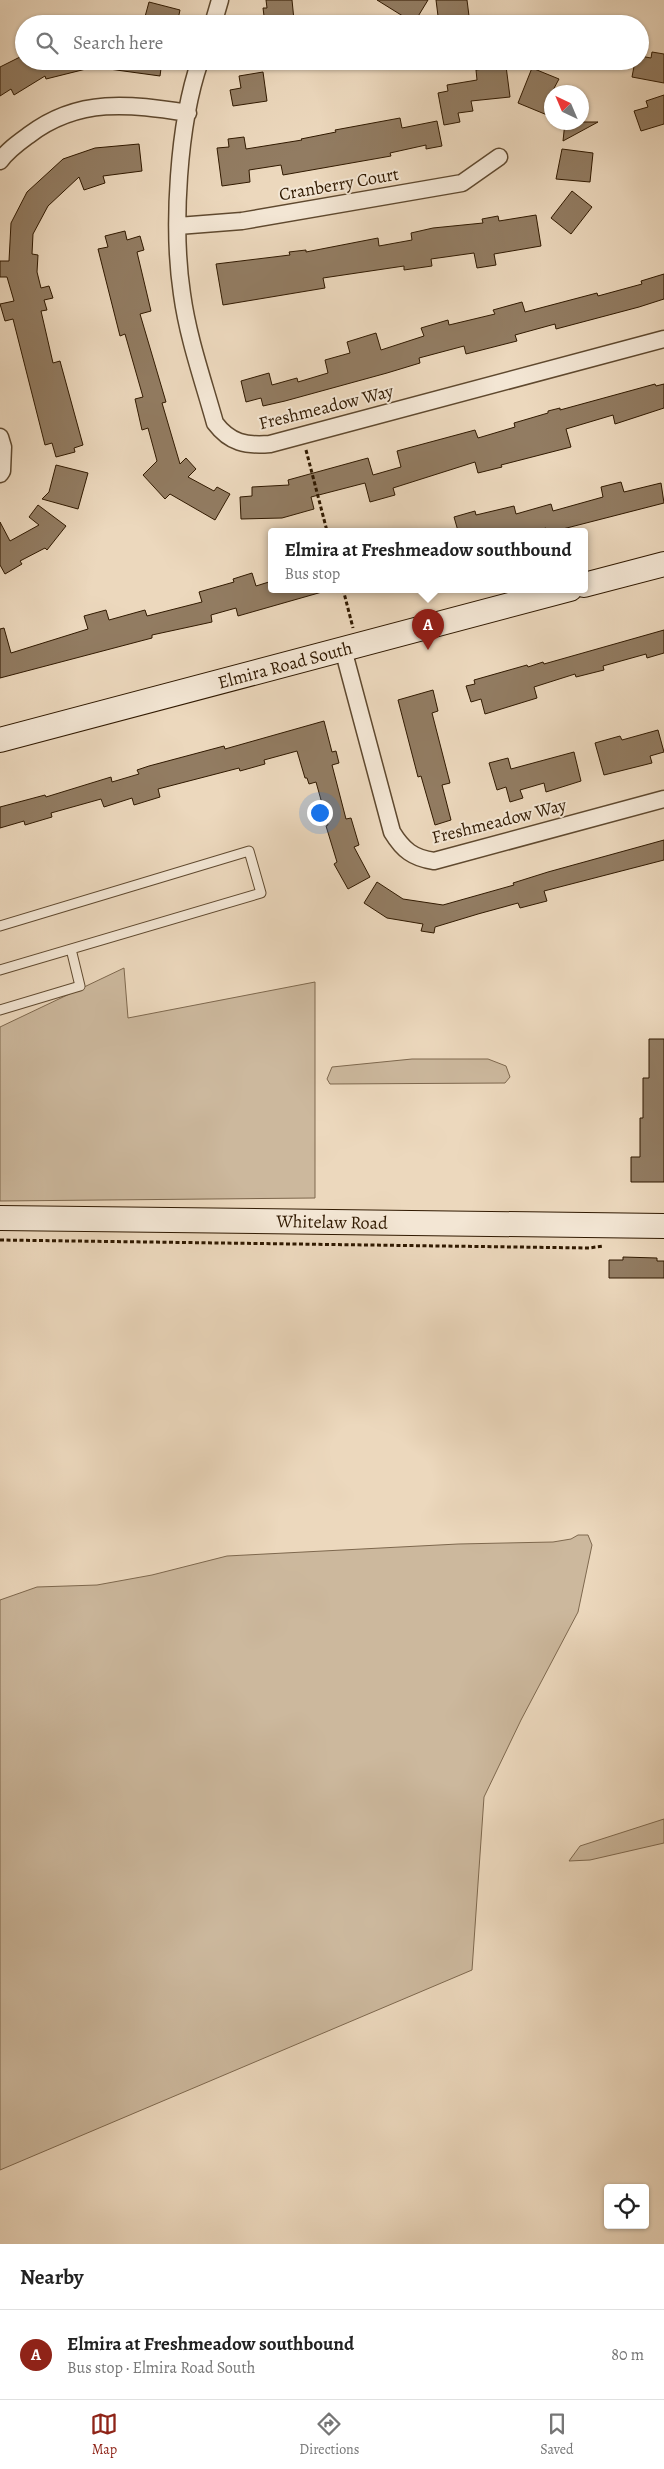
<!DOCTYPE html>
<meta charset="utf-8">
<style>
body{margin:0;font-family:Alegreya,serif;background:#f6f6f6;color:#222}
.controls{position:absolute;right:15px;bottom:15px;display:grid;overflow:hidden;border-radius:5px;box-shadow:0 1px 4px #0004}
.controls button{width:45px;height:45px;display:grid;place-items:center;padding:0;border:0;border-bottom:1px solid #e0e0e0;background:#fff;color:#222;font:25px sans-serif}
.compass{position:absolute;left:544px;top:85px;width:45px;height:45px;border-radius:50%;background:#fff;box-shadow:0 1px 4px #0004;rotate:316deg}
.you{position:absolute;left:319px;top:812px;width:18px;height:18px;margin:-12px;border:4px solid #fff;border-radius:50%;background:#1a73e8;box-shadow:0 0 0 8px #1a73e833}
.badge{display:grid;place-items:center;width:32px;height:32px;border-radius:50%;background:#8f2418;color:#fff;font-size:16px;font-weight:700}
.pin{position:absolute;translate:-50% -41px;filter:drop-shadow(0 1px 2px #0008)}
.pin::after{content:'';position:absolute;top:26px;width:18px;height:15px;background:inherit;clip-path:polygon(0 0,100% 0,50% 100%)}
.popup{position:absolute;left:268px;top:528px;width:320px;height:65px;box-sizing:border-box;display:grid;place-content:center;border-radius:5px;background:#fff;filter:drop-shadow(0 1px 4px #0005);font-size:16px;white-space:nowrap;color:#767676}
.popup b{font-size:19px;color:#222}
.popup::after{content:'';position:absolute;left:50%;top:100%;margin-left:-10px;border:10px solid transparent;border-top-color:#fff}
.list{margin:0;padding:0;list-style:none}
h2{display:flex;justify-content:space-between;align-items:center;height:65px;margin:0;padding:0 20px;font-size:21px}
h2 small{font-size:16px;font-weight:400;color:#767676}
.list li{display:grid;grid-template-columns:32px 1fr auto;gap:15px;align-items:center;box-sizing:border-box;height:90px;padding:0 20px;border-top:1px solid #e0e0e0}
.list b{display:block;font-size:19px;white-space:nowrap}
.list p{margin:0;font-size:16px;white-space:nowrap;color:#767676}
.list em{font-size:16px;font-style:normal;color:#767676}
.icon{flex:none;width:28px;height:28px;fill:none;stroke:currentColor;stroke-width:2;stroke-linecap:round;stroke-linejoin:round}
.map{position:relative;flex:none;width:664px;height:2244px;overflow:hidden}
.search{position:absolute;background:#fff;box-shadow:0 1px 4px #0004;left:15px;right:15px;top:15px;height:55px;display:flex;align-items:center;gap:12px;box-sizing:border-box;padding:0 18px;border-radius:28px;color:#767676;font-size:19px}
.sheet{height:155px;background:#fff}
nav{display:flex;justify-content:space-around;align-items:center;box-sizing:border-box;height:70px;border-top:1px solid #e0e0e0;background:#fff;font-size:14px;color:#767676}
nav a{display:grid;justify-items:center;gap:2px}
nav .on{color:#8f2418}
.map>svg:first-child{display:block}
.green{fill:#ccb89d;stroke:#7e684e}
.building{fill:#927c62;stroke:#301900}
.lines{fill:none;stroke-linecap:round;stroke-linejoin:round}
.lane-casing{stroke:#5f492f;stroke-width:11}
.street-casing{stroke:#5f492f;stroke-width:19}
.secondary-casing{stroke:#301900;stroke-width:26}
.path{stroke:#301900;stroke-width:3;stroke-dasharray:4 2.5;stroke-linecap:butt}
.lane{stroke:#f3e6d4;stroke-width:9}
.street{stroke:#f3e6d4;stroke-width:16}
.secondary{stroke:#f3e6d4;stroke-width:24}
.labels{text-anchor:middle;stroke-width:4;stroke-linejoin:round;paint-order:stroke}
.street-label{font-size:18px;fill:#301900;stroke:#f3e6d4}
</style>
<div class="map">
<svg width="664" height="2244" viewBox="0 0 664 2244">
<rect width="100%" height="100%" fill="#ecd8bd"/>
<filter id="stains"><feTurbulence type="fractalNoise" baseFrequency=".004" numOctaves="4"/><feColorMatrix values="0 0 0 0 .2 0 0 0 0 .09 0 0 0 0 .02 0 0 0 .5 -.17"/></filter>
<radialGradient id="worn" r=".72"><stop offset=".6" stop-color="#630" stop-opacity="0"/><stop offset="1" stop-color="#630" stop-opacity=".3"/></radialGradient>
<path class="green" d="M124,968L128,1018L315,982V1198L0,1201V1027Z
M412,1059H488L506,1066L510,1077L505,1083L330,1084L327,1079L332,1067Z
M578,1535H588L592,1545L578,1612L521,1720L484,1797L472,1970L0,2170V1600L37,1587L97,1585L152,1575L227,1556L458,1544L553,1542L571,1539Z
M664,1819V1843L590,1860L569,1861L580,1846Z"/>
<path class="building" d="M266,0H292L294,20L265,24L263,8H267Z
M377,0H428L414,23Z
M436,0H467L470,24H439Z
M149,2L180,10L177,24H143Z
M652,52L664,54V83L632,77L635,61H640V56L651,58Z
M24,55V61H93L94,67L46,79L45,76L14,95L11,89L0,96V67Z
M110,61H162L160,76L109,69Z
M506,66L510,97L471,101L473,111L458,113L460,122L444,125L438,93L448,91L447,85L477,80L476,70Z
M532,68L559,79L552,92V117L518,103Z
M263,72L267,101L233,106L230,90L241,88L239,76Z
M664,95V124L641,131L634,111L648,107L646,101Z
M400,118L402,128L437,121L442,146L426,149V145L390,153L391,156L283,175L281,165L249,170L250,182L222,186L217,148L229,147L228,139L244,137L246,149L302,140L301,139L336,132L335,130Z
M565,122H598L563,141Z
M139,144L142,171L103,176L105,183L84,190L79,177L48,206L33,234L32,254L38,255L37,272L41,288L49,286L53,298L44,300L47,310L41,311L53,363L60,361L83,445L74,448L75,452L56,457L52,443L45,445L13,319L5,321L0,304L14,301L7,277H0V261H9L11,223L27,192L63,159L95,148Z
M562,149L593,153L590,182L556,179Z
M572,191L592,207L571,234L551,218Z
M536,215L541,246L494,254L496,265L477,268L474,253L431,259L432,266L404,270V266L323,278L325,288L223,305L216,264L290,255L289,252L306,250V252L378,238L379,246L412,240L411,233L433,228L483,223L482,219L498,216L499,221Z
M125,231L127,240L140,236L144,250L137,252L151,311L140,314L166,402L162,403L180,464L186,458L196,469L188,477L214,491L217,487L230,494L215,520L170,494L165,499L143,475L157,461L148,428L142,430L135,399L143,397L125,334L120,336L98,249L108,247L105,236Z
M664,274V299L639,307L556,329L555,324L515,335L517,341L466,354L464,346L419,358L420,363L387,373L285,401L263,406L261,398L246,402L241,381L269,373L272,385L297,378L298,382L328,373L325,360L350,353L347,342L376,333L381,350L424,336L421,328L448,320L449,325L495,314L493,310L522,302L525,312L597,293L598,296L642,284L641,281Z
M655,384L656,386L664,384V408L615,424L613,415L566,429L571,447L501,465L502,467L478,473L475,462L393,488L395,495L370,502L365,483L311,497L314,509L282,518L241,519L240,497L252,496V487L289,485L288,480L368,458L373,475L401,467L397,451L475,430L478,438L515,427L514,423L548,413V411L560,408V410Z
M56,465L88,473L78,509L42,499L49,492Z
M621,482L624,492L661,483L664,503L555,531H547L546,528L535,531H458L454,517L475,511L476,515L514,506L516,514L551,504L553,511L603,497L601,487Z
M38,505L66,526L47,550L45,548L20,561L22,564L5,574L0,565V522L10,541L39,525L29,517Z
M252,573L256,586L272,581V589H321L322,592L238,616L236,608L211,615L212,622L152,635V638L0,678V629L4,628L11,653L88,629L84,616L106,610L109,620L145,610L147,616L202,602L199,592L234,582L233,579Z
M664,630V653L647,658L646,654L603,666L604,670L576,677L575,674L534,687L537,698L485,714L481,699L471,702L466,686L475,684L474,680L527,665L528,667L543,662L544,664Z
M433,690L438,711L432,713L450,783L442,785L451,820L435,825L421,776L418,777L398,700Z
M324,721L332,752L336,751L339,763L332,765L346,819L351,818L359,845L354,847L370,877L348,889L334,864L337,862L326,826L328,825L316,782L309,784L307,778H305L297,751L264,760L265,764L240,771L239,768L158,789L160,797L134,805L132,798L104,807L101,799L51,813L52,817L25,825L24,821L0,828V807L45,795L46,797L111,777L112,782L139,774L137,770L149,766L224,746L225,749Z
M658,730L664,752L650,756L652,763L604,775L595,743L620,736L622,740Z
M574,752L581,781L546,792L544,783L520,790L523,798L510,802L506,787L497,790L489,763L508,758L511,769Z
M664,840V860L544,891L547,901L520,908L518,903L478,914L435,927L434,933L421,931L423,924L387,918L364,903L377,882L403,899L443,905L514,885L513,883L548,872Z
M649,1039H664V1182H631V1157H640V1118H643V1078H649Z
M623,1257L657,1258V1261H664V1278H609V1260H623Z"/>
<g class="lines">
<g class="lane-casing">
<path id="lane" d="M0,926L249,851L261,893L0,970
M0,1010L80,986L71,949"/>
</g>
<g class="street-casing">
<path id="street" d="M213,24L220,0
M200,61C178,124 172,228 182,294C188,338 203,380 215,423C230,443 246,446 270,444L664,339
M0,161C8,150 18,143 29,135C79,97 130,104 188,113
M178,226L242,221L462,183L499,157
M0,437L3,447L2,471L0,474
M343,649L392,832C403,850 413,858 434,861L664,799"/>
</g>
<g class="secondary-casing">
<path id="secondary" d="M584,585L664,564
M0,740L570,589
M0,1218L664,1226"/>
</g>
<path class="path" d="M306,450L327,531
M343,589L353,628
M0,1240L589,1248L603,1246"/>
<use href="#lane" class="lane"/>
<use href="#street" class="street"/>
<use href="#secondary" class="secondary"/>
</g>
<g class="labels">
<g class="street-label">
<text transform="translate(339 184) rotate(-10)" y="6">Cranberry Court</text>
<text transform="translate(326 407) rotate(-14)" y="6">Freshmeadow Way</text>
<text transform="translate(285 665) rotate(-15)" y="6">Elmira Road South</text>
<text transform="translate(499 821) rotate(-14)" y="6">Freshmeadow Way</text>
<text transform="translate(332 1222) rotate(1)" y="6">Whitelaw Road</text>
</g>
</g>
<rect width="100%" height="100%" filter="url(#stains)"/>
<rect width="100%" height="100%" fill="url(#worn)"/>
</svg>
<div class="controls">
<button><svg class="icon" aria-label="locate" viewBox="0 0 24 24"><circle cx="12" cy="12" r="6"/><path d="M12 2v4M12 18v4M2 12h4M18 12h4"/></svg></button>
</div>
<svg class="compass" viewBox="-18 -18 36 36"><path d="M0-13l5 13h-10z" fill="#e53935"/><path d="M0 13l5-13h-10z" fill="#767676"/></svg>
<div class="you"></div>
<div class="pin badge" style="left:428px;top:650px">A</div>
<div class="popup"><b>Elmira at Freshmeadow southbound</b>Bus stop</div>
<div class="search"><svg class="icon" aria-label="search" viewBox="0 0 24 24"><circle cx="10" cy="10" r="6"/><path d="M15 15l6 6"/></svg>Search here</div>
</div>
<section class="sheet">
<h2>Nearby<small></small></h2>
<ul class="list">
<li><span class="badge">A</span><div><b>Elmira at Freshmeadow southbound</b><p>Bus stop · Elmira Road South</p></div><em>80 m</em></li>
</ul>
</section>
<nav>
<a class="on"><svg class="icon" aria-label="map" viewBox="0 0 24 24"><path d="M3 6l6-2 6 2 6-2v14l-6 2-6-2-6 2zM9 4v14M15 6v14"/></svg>Map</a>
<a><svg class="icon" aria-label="directions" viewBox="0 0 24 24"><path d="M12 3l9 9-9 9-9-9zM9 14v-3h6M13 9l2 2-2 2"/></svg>Directions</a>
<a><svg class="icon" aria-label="saved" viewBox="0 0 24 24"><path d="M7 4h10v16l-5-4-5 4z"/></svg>Saved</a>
</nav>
